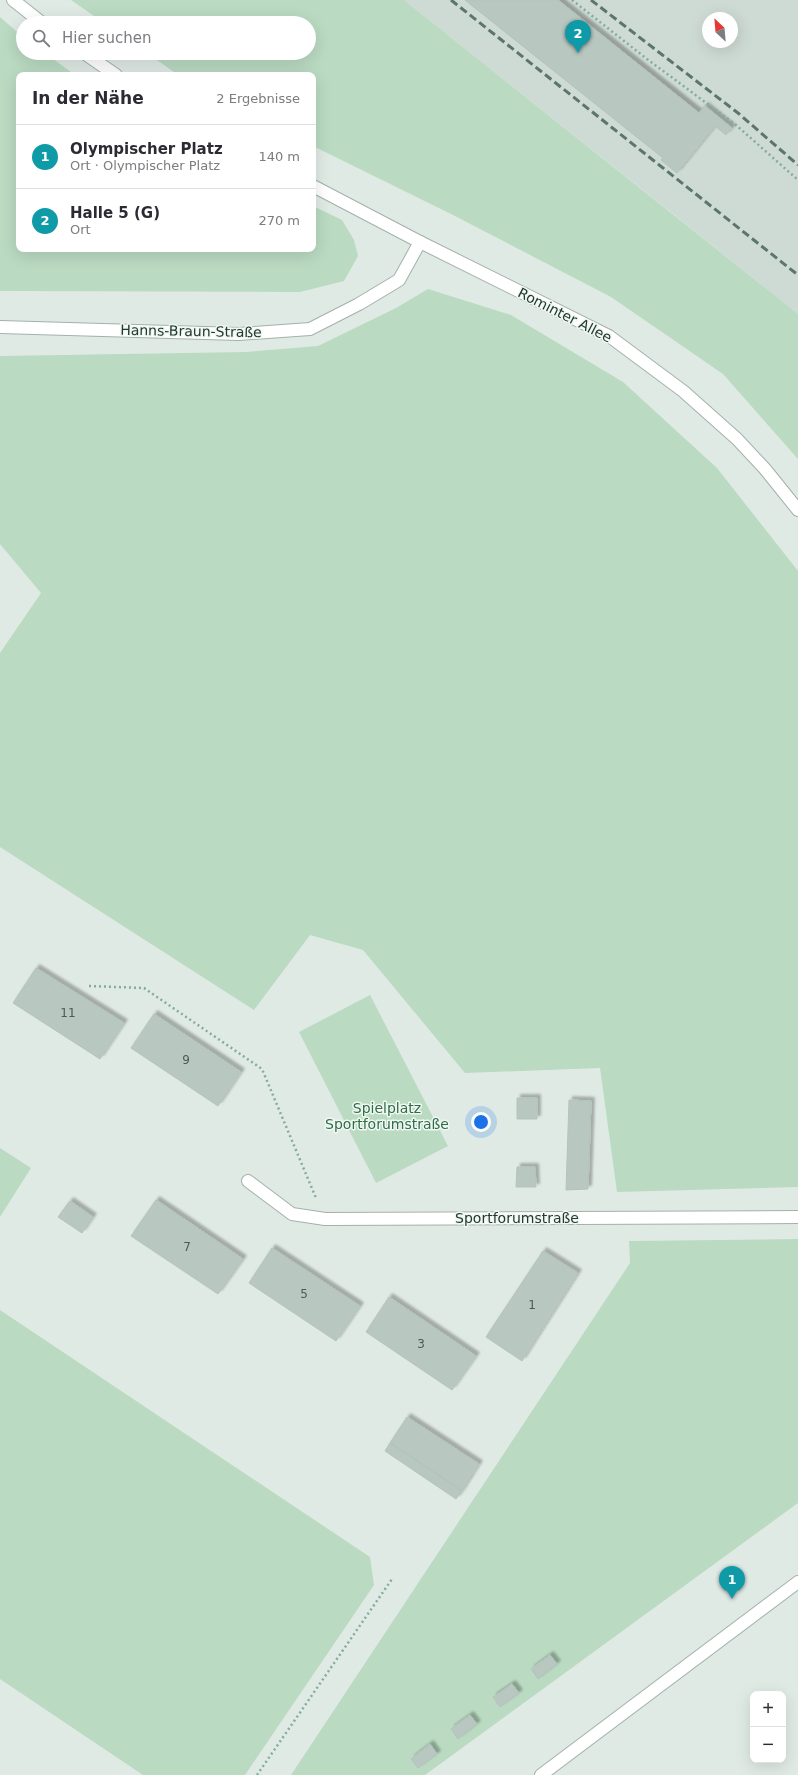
<!DOCTYPE html>
<html lang="de">
<meta charset="utf-8">
<style>
body{margin:0;font-family:"DejaVu Sans",sans-serif;background:#f7f7f7;color:#2b2b33}
.controls{position:absolute;right:12px;bottom:12px;display:grid;overflow:hidden;border-radius:8px;box-shadow:0 4px 16px #0002}
.controls button{width:36px;height:36px;display:grid;place-items:center;padding:0;border:0;border-bottom:1px solid #e1e1e2;background:#fff;color:#2b2b33;font:20px sans-serif}
.compass{position:absolute;left:702px;top:12px;width:36px;height:36px;border-radius:50%;background:#fff;box-shadow:0 4px 16px #0002;rotate:334deg}
.you{position:absolute;left:481px;top:1122px;width:14px;height:14px;margin:-10px;border:3px solid #fff;border-radius:50%;background:#1a73e8;box-shadow:0 0 0 6px #1a73e833}
.badge{display:grid;place-items:center;width:26px;height:26px;border-radius:50%;background:#805147;color:#fff;font-size:13px;font-weight:700}
.pin{position:absolute;translate:-50% -33px;filter:drop-shadow(0 1px 2px #0008)}
.pin::after{content:'';position:absolute;top:21px;width:14px;height:12px;background:inherit;clip-path:polygon(0 0,100% 0,50% 100%)}
.list{margin:0;padding:0;list-style:none}
h2{display:flex;justify-content:space-between;align-items:center;height:52px;margin:0;padding:0 16px;font-size:17px}
h2 small{font-size:13px;font-weight:400;color:#7c7c81}
.list li{display:grid;grid-template-columns:26px 1fr auto;gap:12px;align-items:center;box-sizing:border-box;height:64px;padding:0 16px;border-top:1px solid #e1e1e2}
.list b{display:block;font-size:15px;white-space:nowrap}
.list p{margin:0;font-size:13px;white-space:nowrap;color:#7c7c81}
.list em{font-size:13px;font-style:normal;color:#7c7c81}
.icon{flex:none;width:22px;height:22px;fill:none;stroke:currentColor;stroke-width:2;stroke-linecap:round;stroke-linejoin:round}
.map{position:relative;flex:none;width:798px;height:1775px;overflow:hidden}
.search{position:absolute;background:#fff;box-shadow:0 4px 16px #0002;left:16px;top:16px;width:300px;height:44px;display:flex;align-items:center;gap:10px;box-sizing:border-box;padding:0 14px;border-radius:22px;color:#7c7c81;font-size:15px}
.panel{position:absolute;background:#fff;box-shadow:0 4px 16px #0002;left:16px;top:72px;width:300px;height:180px;border-radius:8px}
.map>svg:first-child{display:block}
.built{fill:#cedad4;fill-rule:evenodd}
.green{fill:#badac2}
.building{fill:#b9c7c1;stroke:#b3c3bc;filter:url(#shadow)}
.lines{fill:none;stroke-linecap:round;stroke-linejoin:round}
.minor-casing{stroke:#a3b1ac;stroke-width:14}
.tertiary-casing{stroke:#a3b1ac;stroke-width:14}
.path{stroke:#83ab9e;stroke-width:2.5;stroke-dasharray:2 3;stroke-linecap:butt}
.minor{stroke:#fff;stroke-width:12}
.tertiary{stroke:#fff;stroke-width:12}
.rail{stroke:#5c756e;stroke-width:3;stroke-dasharray:8 4;stroke-linecap:butt}
.labels{text-anchor:middle;stroke-width:3;stroke-linejoin:round;paint-order:stroke}
.number-label{font-size:12px;fill:#485c56}
.street-label{font-size:14px;fill:#223932;stroke:#f0f7f3}
.park-label{font-size:14px;fill:#2f6d46;stroke:#f0f7f3}
</style>
<div class="map">
<svg width="798" height="1775" viewBox="0 0 798 1775">
<defs>
<filter id="shadow"><feDropShadow dx="3.5" dy="-3.5" stdDeviation="1" flood-color="#0004"/></filter>
</defs>
<rect width="100%" height="100%" fill="#e0eae5"/>
<path class="built" d="M404,0H798V314L672,213ZM708,18H732V42H708Z"/>
<path class="green" d="M71,0H404L798,314V459L723,374L611,297L453,215L313,146V75H178L147,53H309V23H104Z
M0,17L23,37V53H45L75,75H19V249H313V206L342,220L354,240L358,256L344,281L300,292L0,291Z
M428,289L511,315L623,382L717,468L798,571V1187L617,1192L600,1068L465,1073L363,950L310,935L254,1010L0,847V653L41,593L0,544V356L246,352L318,346L396,308Z
M370,995L448,1146L376,1183L299,1032Z
M0,1148L31,1168L0,1217Z
M798,1239V1503L425,1775H291L630,1263L629,1241Z
M0,1310L370,1557L374,1585L245,1775H143L0,1679Z"/>
<path class="building" d="M465,0H558L699,113L705,106L732,128L726,135L715,126L677,173L661,160L663,158Z
M36,968L124,1023L100,1059L13,1003Z
M154,1014L241,1072L218,1106L131,1048Z
M517,1098H537V1119H517Z
M569,1100L591,1101L588,1189L566,1190Z
M517,1167H535L536,1187H516Z
M156,1200L243,1259L218,1294L131,1236Z
M70,1201L93,1217L82,1233L58,1217Z
M272,1248L360,1306L336,1341L249,1283Z
M543,1251L578,1273L522,1361L486,1337Z
M389,1297L476,1356L452,1390L366,1332Z
M407,1417L479,1464L462,1491L390,1443Z
M390,1443L462,1491L456,1499L385,1451Z
M550,1655L557,1664L538,1679L531,1669Z
M512,1684L519,1693L500,1707L493,1697Z
M470,1715L477,1724L458,1739L451,1729Z
M430,1744L437,1754L418,1768L411,1759Z"/>
<g class="lines">
<g class="minor-casing">
<path id="minor" d="M0,327L239,334L310,329L359,304L399,280L420,242
M248,1181L292,1214L325,1219L798,1217
M541,1775L798,1582"/>
</g>
<g class="tertiary-casing">
<path id="tertiary" d="M13,0L42,23
M84,53L116,75
M313,186L420,242L609,336L683,391L737,439L765,469L798,510"/>
</g>
<path class="path" d="M572,0L647,59L736,125L798,180
M89,986L144,988L262,1069L316,1198
M257,1775L392,1579"/>
<use href="#minor" class="minor"/>
<use href="#tertiary" class="tertiary"/>
<path class="rail" d="M451,0L798,275
M591,0L738,113L798,165"/>
</g>
<g class="labels">
<g class="number-label">
<text x="68" y="1017">11</text>
<text x="186" y="1064">9</text>
<text x="187" y="1251">7</text>
<text x="304" y="1298">5</text>
<text x="532" y="1309">1</text>
<text x="421" y="1348">3</text>
</g>
<g class="street-label">
<text transform="translate(565 315) rotate(27)" y="5">Rominter Allee</text>
<text transform="translate(191 331) rotate(1)" y="5">Hanns-Braun-Straße</text>
<text x="517" y="1223">Sportforumstraße</text>
</g>
<g class="park-label">
<text x="387" y="1113">Spielplatz<tspan x="387" dy="16">Sportforumstraße</tspan></text>
</g>
</g>
</svg>
<div class="controls">
<button>+</button>
<button>−</button>
</div>
<svg class="compass" viewBox="-18 -18 36 36"><path d="M0-13l5 13h-10z" fill="#e53935"/><path d="M0 13l5-13h-10z" fill="#7c7c81"/></svg>
<div class="you"></div>
<div class="pin badge" style="left:732px;top:1599px;background:#0f9aa8">1</div>
<div class="pin badge" style="left:578px;top:53px;background:#0f9aa8">2</div>
<div class="search"><svg class="icon" aria-label="search" viewBox="0 0 24 24"><circle cx="10" cy="10" r="6"/><path d="M15 15l6 6"/></svg>Hier suchen</div>
<section class="panel">
<h2>In der Nähe<small>2 Ergebnisse</small></h2>
<ul class="list">
<li><span class="badge" style="background:#0f9aa8">1</span><div><b>Olympischer Platz</b><p>Ort · Olympischer Platz</p></div><em>140 m</em></li>
<li><span class="badge" style="background:#0f9aa8">2</span><div><b>Halle 5 (G)</b><p>Ort</p></div><em>270 m</em></li>
</ul>
</section>
</div>
